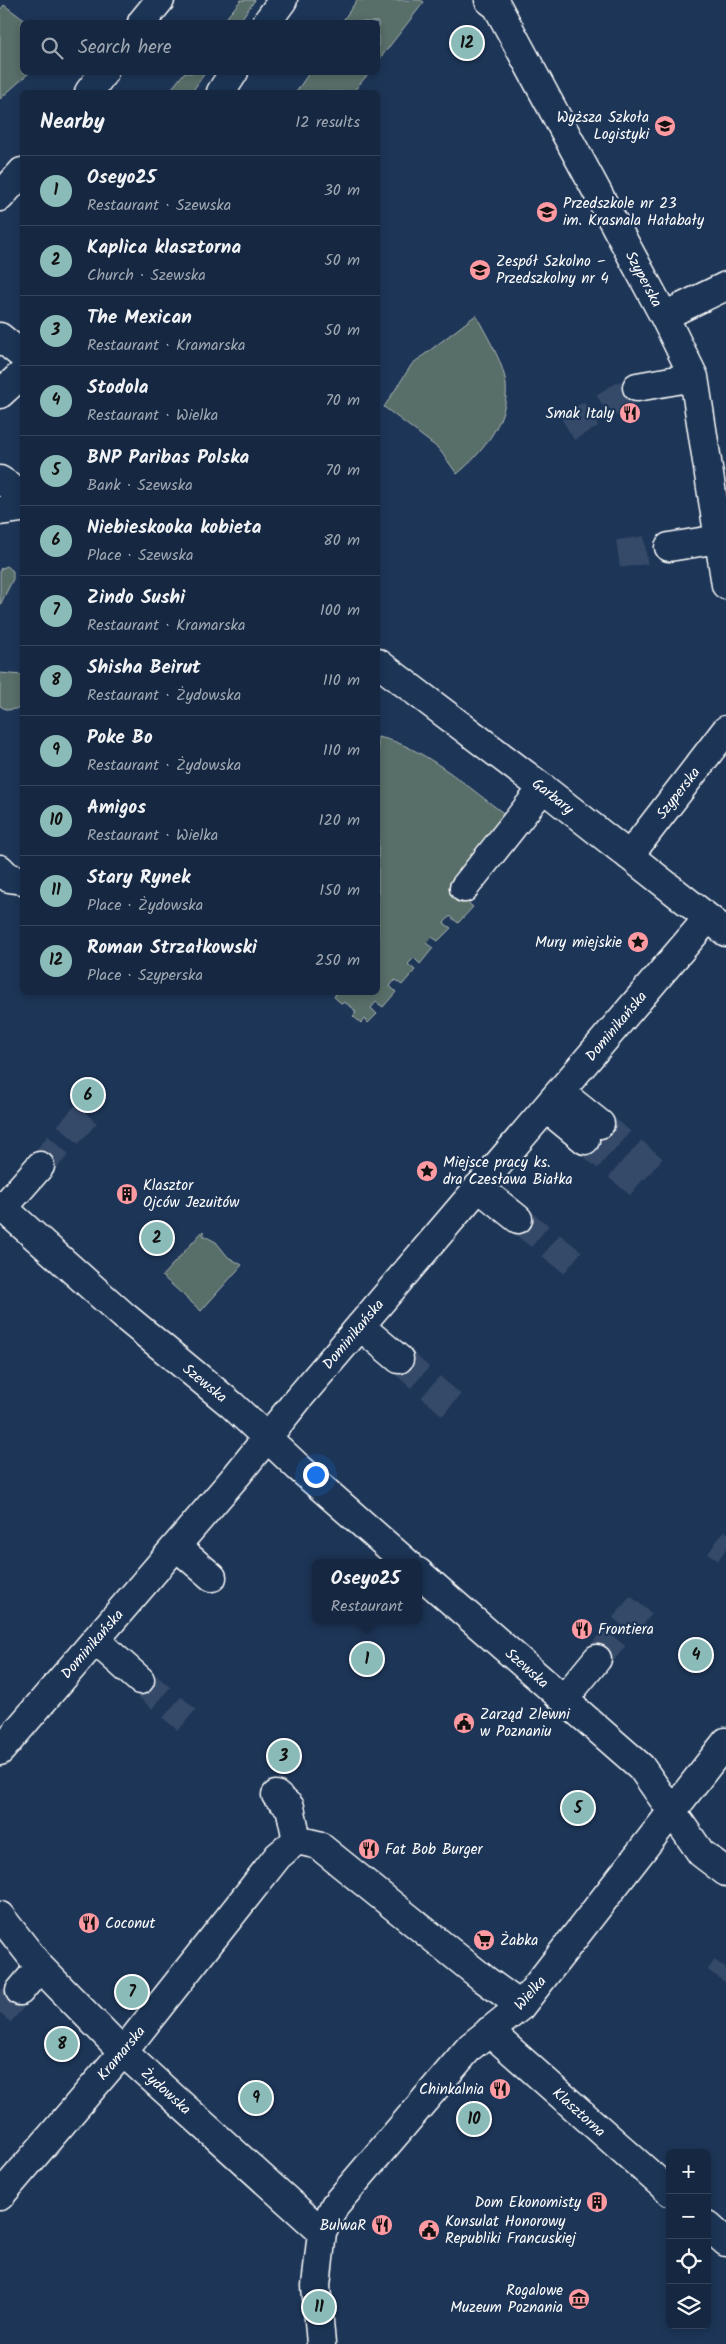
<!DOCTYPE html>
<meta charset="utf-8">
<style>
body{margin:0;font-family:Kalam,sans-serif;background:#1f3048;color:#f1f3f6}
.controls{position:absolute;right:15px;bottom:15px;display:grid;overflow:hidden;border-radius:8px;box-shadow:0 2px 8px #0003}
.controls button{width:45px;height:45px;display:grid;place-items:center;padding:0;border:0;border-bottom:1px solid #35445a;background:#162841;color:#f1f3f6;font:25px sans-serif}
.you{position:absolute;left:315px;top:1474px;width:18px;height:18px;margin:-12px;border:4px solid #fff;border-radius:50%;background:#1a73e8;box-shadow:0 0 0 8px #1a73e833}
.badge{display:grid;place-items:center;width:32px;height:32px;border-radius:50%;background:#8bbbb9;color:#111;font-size:16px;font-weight:700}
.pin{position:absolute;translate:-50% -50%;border:2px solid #fff;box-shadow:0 1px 5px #0006}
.popup{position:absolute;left:312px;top:1559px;width:110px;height:65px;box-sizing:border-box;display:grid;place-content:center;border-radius:8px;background:#162841;filter:drop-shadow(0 1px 4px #0005);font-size:16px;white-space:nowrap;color:#9ea6b1}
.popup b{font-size:19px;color:#f1f3f6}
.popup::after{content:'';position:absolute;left:50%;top:100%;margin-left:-10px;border:10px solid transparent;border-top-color:#162841}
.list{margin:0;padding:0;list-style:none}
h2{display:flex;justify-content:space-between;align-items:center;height:65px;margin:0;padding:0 20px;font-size:21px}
h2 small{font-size:16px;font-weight:400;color:#9ea6b1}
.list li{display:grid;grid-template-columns:32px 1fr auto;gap:15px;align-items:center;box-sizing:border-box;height:70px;padding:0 20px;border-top:1px solid #35445a}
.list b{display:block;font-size:19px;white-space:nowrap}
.list p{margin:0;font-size:16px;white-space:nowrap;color:#9ea6b1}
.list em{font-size:16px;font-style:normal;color:#9ea6b1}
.icon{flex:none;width:28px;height:28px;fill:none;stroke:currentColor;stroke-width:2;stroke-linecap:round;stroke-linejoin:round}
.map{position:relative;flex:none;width:726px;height:2344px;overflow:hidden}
.search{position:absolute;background:#162841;box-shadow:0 2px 8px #0003;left:20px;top:20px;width:360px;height:55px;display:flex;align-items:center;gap:12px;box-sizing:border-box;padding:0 18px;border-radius:8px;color:#9ea6b1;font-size:19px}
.panel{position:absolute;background:#162841;box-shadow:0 2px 8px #0003;left:20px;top:90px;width:360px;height:905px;border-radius:8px}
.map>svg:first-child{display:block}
.green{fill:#586e69;stroke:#acb6b4}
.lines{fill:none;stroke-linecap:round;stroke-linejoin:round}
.minor-tunnel{stroke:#344968;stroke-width:28;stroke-dasharray:28 14;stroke-linecap:butt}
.minor-casing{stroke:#fff;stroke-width:31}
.minor{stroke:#1d3557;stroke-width:28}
.labels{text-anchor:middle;stroke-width:4.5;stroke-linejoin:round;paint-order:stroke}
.poi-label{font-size:15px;fill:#fff;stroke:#1d3557;text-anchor:start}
.street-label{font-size:15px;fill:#fff;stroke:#1d3557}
</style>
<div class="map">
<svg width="726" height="2344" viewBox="0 0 726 2344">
<rect width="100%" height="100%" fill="#1d3557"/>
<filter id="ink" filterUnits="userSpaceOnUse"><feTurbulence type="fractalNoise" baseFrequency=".02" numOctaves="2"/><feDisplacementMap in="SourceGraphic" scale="10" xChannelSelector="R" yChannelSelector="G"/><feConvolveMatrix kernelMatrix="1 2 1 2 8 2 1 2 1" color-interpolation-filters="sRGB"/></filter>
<g filter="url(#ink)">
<path class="green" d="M241,0H255L239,22H223Z
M357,0H421L424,2L378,61V22H342Z
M4,5L27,22H22V72L29,73L0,99V10Z
M184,73H205L192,92H169Z
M309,73V72L369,73L353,92H296Z
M476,315C486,335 500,356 505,378C513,415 483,453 457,474L439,449L384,407L412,364Z
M7,566L13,571V579L0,605V569Z
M0,673L22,675V708L7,710L0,706Z
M378,737C422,745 470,789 506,815L449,886L473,907L458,923L450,916L444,923L451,928L438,941L432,937L426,943L433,948L420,964L414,958L408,964L415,970L402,985L395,980L390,986L396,992L383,1007L376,1002L371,1008L377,1014L368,1023L364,1019L361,1023L353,1016L356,1013L353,1008L344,1002L342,1004L334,997L336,994L334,993L378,992Z
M203,1231L204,1236L216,1242L228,1257L242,1265L201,1311L162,1276Z"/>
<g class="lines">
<path class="minor-tunnel" d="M567,428L637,387
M618,554L669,547
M600,1124L655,1170
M585,1140L642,1187
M40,1166L88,1112
M518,1219L576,1265
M399,1359L455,1408
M716,1542L726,1549
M597,1659L642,1604
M140,1680L187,1720
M719,1978L726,1968
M0,2013L20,1991"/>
<g class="minor-casing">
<path id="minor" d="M489,0L497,6L664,316L694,377L726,585
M142,22L160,0
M267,22L283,0
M89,92L104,72
M221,92L234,72
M0,197L22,172
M664,316L726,286
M0,337L22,355
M637,387L694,377
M0,394L22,374
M0,480L22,494
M0,511L22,508
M669,547L719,539
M378,663L543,788L726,932
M629,856L726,730
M0,869L9,878L22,880
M464,888L543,788
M560,1092L600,1124
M546,1108L585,1140
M478,1187L518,1219
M0,1205L123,1315L232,1405L298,1467L407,1563
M3,1208L40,1166
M360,1326L399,1359
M176,1546L212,1577
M418,1572L641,1767L701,1853L726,1872
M95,1640L140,1680
M564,1699L597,1659
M0,1751L237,1475L298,1399L708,918
M276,1795L290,1807L297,1840
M0,1916L40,1967L123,2052L322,2232
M20,1991L40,1967
M489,2031L670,2192
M0,2196L123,2052L278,1856L297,1840L318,1845L484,1979L521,2006
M707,2225L726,2242
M321,2344L316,2286L322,2232L335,2205L470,2047L521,2006L726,1742"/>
</g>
<use href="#minor" class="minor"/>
</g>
</g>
<defs>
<g id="university-disc" transform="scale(1.125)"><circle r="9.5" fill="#ff9aa2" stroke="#1d3557"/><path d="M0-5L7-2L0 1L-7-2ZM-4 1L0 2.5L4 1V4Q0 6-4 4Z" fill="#111"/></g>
<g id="school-disc" transform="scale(1.125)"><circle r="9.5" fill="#ff9aa2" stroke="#1d3557"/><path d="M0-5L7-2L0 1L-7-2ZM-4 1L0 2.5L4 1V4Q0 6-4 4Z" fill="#111"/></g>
<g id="restaurant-disc" transform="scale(1.125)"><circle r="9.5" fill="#ff9aa2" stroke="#1d3557"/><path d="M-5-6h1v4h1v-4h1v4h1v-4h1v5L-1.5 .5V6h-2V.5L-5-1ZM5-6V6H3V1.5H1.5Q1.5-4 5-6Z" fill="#111"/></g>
<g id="sight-disc" transform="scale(1.125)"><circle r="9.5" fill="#ff9aa2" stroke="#1d3557"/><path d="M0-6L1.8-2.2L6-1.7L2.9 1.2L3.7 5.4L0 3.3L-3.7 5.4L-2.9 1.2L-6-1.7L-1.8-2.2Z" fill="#111"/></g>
<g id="building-disc" transform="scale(1.125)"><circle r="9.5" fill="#ff9aa2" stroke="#1d3557"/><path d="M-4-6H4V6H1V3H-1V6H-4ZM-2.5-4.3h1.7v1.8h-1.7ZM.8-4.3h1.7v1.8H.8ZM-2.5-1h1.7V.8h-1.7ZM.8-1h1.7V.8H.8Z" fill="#111"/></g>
<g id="civic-disc" transform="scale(1.125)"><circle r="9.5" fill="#ff9aa2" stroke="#1d3557"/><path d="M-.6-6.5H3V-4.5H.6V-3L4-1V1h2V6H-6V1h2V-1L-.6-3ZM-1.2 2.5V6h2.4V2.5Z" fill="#111"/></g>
<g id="supermarket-disc" transform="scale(1.125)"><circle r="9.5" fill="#ff9aa2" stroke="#1d3557"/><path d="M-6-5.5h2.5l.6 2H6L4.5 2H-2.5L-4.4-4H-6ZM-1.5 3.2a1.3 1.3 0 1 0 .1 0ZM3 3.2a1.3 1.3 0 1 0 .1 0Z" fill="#111"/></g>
<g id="museum-disc" transform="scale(1.125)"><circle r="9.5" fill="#ff9aa2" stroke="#1d3557"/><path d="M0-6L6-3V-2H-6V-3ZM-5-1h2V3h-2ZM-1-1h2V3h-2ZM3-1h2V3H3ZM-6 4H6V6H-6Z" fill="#111"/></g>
</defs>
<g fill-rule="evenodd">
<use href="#university-disc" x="665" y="126"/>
<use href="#school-disc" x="547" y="212"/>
<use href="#school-disc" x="480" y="270"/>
<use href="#restaurant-disc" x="630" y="413"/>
<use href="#sight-disc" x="638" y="942"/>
<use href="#sight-disc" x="427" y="1171"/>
<use href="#building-disc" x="127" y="1194"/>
<use href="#restaurant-disc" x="582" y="1629"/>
<use href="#civic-disc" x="464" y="1723"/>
<use href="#restaurant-disc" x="369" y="1849"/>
<use href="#restaurant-disc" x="89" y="1923"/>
<use href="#supermarket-disc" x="484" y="1940"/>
<use href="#restaurant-disc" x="500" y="2089"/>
<use href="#building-disc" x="597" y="2202"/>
<use href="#restaurant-disc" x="382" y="2225"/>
<use href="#civic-disc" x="429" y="2230"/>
<use href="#museum-disc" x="579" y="2299"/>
</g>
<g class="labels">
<g class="poi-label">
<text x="649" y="122" text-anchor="end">Wyższa Szkoła<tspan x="649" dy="17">Logistyki</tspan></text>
<text x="563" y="208">Przedszkole nr 23<tspan x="563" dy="17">im. Krasnala Hałabały</tspan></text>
<text x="496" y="266">Zespół Szkolno –<tspan x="496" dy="17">Przedszkolny nr 4</tspan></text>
<text x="614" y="418" text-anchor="end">Smak Italy</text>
<text x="622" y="947" text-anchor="end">Mury miejskie</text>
<text x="443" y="1167">Miejsce pracy ks.<tspan x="443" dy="17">dra Czesława Białka</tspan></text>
<text x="143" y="1190">Klasztor<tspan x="143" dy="17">Ojców Jezuitów</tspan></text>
<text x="598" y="1634">Frontiera</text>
<text x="480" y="1719">Zarząd Zlewni<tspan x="480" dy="17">w Poznaniu</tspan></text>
<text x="385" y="1854">Fat Bob Burger</text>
<text x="105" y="1928">Coconut</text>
<text x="500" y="1945">Żabka</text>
<text x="484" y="2094" text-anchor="end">Chinkalnia</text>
<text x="581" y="2207" text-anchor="end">Dom Ekonomisty</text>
<text x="445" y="2226">Konsulat Honorowy<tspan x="445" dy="17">Republiki Francuskiej</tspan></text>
<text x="366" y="2230" text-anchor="end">BulwaR</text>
<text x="563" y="2295" text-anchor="end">Rogalowe<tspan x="563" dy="17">Muzeum Poznania</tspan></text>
</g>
<g class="street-label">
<text transform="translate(644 279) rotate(62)" y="5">Szyperska</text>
<text transform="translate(678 793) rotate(-52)" y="5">Szyperska</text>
<text transform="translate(553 796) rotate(38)" y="5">Garbary</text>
<text transform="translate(616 1026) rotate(-50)" y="5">Dominikańska</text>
<text transform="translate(353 1334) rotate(-50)" y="5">Dominikańska</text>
<text transform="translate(205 1383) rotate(39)" y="5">Szewska</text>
<text transform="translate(92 1644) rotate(-49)" y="5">Dominikańska</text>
<text transform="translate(527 1668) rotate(41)" y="5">Szewska</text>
<text transform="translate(530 1993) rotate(-49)" y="5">Wielka</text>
<text transform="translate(121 2053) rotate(-50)" y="5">Kramarska</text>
<text transform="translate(166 2091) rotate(42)" y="5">Żydowska</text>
<text transform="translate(579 2112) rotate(42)" y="5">Klasztorna</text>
</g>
</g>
</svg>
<div class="controls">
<button>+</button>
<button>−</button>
<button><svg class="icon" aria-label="locate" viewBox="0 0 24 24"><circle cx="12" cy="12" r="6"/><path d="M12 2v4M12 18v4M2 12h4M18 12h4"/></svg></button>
<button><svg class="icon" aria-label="layers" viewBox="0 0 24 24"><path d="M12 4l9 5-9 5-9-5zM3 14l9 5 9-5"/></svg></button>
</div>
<div class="you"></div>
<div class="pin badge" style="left:367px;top:1659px">1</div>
<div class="popup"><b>Oseyo25</b>Restaurant</div>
<div class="pin badge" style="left:157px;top:1238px">2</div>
<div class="pin badge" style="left:284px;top:1756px">3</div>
<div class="pin badge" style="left:696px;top:1655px">4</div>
<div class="pin badge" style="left:578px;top:1808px">5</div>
<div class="pin badge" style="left:88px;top:1095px">6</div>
<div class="pin badge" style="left:132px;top:1992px">7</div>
<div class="pin badge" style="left:62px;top:2044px">8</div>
<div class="pin badge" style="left:256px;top:2098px">9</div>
<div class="pin badge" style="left:474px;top:2119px">10</div>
<div class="pin badge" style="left:319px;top:2307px">11</div>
<div class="pin badge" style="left:467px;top:43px">12</div>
<div class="search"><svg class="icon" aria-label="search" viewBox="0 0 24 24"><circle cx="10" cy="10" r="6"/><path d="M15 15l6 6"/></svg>Search here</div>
<section class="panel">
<h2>Nearby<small>12 results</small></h2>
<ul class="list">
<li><span class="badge">1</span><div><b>Oseyo25</b><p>Restaurant · Szewska</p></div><em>30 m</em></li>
<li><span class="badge">2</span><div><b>Kaplica klasztorna</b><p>Church · Szewska</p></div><em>50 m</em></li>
<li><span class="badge">3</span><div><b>The Mexican</b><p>Restaurant · Kramarska</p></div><em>50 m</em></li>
<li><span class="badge">4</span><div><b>Stodola</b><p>Restaurant · Wielka</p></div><em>70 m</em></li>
<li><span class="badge">5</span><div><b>BNP Paribas Polska</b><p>Bank · Szewska</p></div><em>70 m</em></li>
<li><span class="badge">6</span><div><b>Niebieskooka kobieta</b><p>Place · Szewska</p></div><em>80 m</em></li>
<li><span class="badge">7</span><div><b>Zindo Sushi</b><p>Restaurant · Kramarska</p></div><em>100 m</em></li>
<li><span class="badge">8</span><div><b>Shisha Beirut</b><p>Restaurant · Żydowska</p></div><em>110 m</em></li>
<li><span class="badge">9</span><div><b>Poke Bo</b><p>Restaurant · Żydowska</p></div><em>110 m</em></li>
<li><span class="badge">10</span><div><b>Amigos</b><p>Restaurant · Wielka</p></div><em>120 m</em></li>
<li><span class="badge">11</span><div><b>Stary Rynek</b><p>Place · Żydowska</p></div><em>150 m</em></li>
<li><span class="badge">12</span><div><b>Roman Strzałkowski</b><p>Place · Szyperska</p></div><em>250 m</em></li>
</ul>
</section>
</div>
